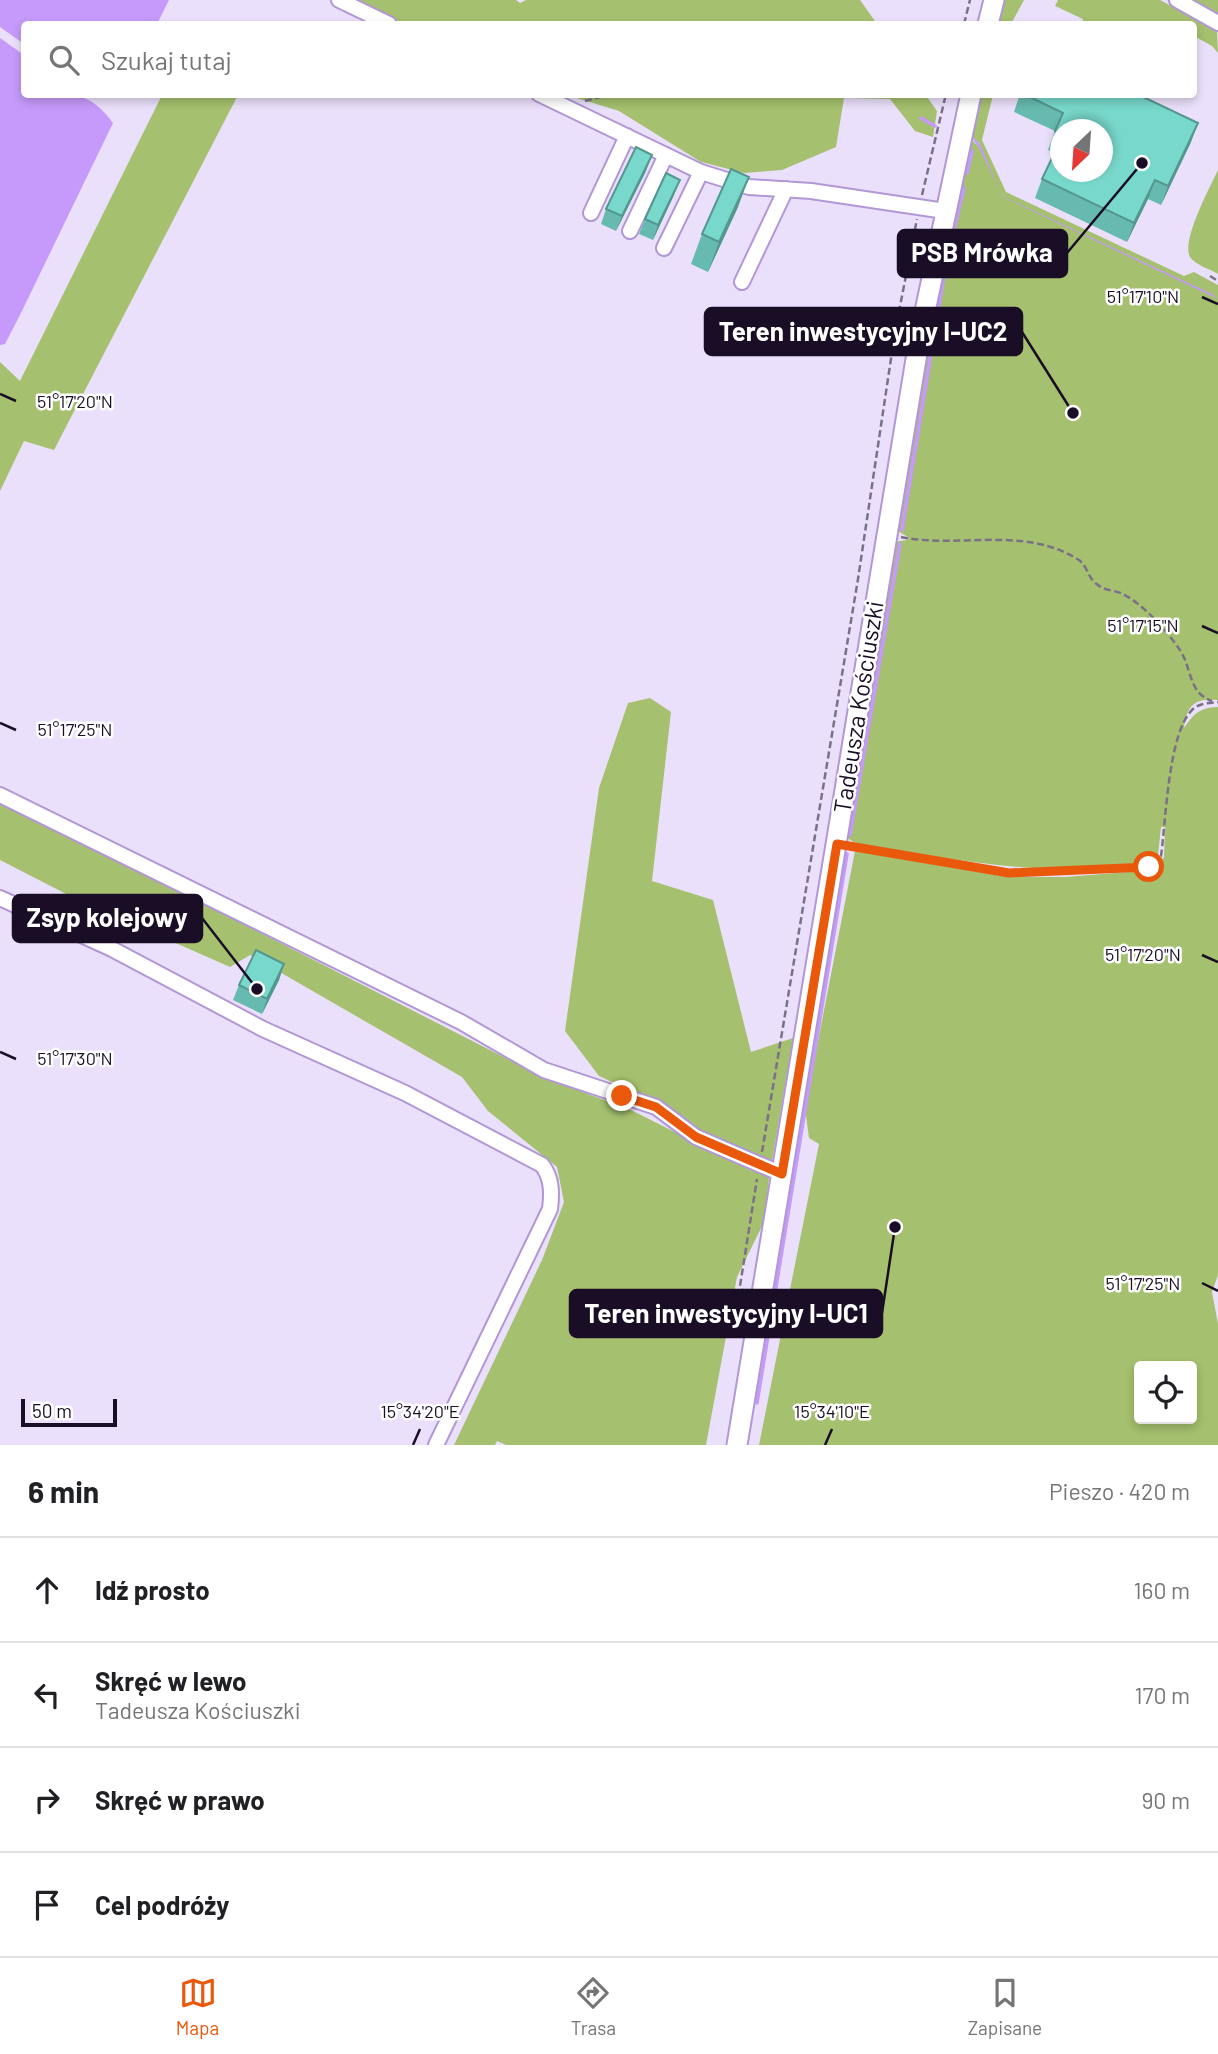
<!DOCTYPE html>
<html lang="pl">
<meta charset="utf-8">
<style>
body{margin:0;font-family:Barlow,sans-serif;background:#f6f6f6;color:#202124}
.controls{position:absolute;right:21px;bottom:21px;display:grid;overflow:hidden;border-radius:7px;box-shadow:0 4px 10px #0003}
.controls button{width:63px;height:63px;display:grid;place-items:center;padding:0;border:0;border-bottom:2px solid #e0e0e0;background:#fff;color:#202124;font:35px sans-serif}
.compass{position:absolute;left:1050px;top:119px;width:63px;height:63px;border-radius:50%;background:#fff;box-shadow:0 4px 10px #0003;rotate:205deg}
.scale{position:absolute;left:21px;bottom:18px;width:96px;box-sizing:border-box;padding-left:7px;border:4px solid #190e25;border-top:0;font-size:19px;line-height:24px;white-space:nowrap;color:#190e25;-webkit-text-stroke:5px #fff;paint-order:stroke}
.stop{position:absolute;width:21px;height:21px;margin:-16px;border:5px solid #ea580c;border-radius:50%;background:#fff}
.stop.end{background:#ea580c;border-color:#fff;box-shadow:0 2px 7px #0008}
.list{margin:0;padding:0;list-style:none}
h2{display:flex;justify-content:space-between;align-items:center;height:91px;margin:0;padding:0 28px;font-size:30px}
h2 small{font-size:23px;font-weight:400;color:#757577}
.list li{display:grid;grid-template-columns:46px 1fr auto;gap:21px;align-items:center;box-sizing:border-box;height:105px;padding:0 28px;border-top:2px solid #e0e0e0}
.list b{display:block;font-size:26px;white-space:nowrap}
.list p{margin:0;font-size:23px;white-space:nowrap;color:#757577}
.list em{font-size:23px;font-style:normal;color:#757577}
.icon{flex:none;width:38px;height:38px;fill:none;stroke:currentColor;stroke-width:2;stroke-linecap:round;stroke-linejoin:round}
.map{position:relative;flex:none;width:1218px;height:1445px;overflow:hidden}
.search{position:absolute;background:#fff;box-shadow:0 4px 10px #0003;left:21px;right:21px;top:21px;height:77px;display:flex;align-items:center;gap:18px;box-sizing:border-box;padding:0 24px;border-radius:7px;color:#757577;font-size:26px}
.sheet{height:511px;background:#fff}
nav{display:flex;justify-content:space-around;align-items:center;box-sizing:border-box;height:98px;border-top:2px solid #e0e0e0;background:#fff;font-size:19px;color:#757577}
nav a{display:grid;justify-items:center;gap:4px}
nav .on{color:#ea580c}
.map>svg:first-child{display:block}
.green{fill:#a5c06e;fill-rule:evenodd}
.water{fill:#c59afa}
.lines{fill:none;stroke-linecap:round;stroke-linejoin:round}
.stream{stroke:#c59afa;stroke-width:3.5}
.minor-casing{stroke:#b297d6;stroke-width:18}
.major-casing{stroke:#b297d6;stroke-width:23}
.path{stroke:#7b7088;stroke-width:2.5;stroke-dasharray:7 3.5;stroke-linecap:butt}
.minor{stroke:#fff;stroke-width:14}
.major{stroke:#fff;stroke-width:19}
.wall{fill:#67baaf;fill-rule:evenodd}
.shaded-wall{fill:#54978e}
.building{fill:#78d8cb;stroke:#54978e;stroke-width:2}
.route{stroke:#ea580c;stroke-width:9}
.ticks{fill:none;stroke:#190e25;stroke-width:2.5}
.labels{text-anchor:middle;stroke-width:5;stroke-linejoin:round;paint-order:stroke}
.street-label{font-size:24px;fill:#190e25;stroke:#fff}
.ticks-label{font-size:18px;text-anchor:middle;fill:#190e25;stroke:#fff;stroke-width:5;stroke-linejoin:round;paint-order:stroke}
.leader{fill:none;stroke:#190e25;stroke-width:2.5}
.callout-dot{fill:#190e25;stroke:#fff;stroke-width:2.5}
.callout{fill:#190e25;stroke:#190e25;stroke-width:2.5}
.callout-label{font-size:26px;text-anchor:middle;font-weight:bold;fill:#fff}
</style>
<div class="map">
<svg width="1218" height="1445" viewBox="0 0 1218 1445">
<rect width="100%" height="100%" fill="#ebe0fb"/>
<path class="green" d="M332,0H516L520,3L526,0H860L877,24H391Z
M1003,0H1024L1011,24H997Z
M1058,0H1160L1217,31L1218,53L1212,46L1194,36V24H1082L1083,19L1055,6Z
M1188,0H1218V17Z
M925,94L937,111L933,137L915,131L890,99L844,98L836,147L782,170L744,173L701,162L619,111L567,95Z
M162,95H238L54,450L24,441L0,491V362L20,381Z
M980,95H993L982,140L1006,192L1184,276L1194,272L1218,285V700C1195,698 1187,704 1184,728C1194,714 1198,708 1218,707V1275L1212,1292L1218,1324V1445H759L819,1144L809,1138L805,1108L855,851L1007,877H1065L1154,870L1164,857L1165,827H1161L1158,855L1150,863C1052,880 953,859 856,844L845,836L894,542L907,540L908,537L896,530L931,315L968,136L979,147L980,144L969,134ZM1139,1366H1192V1419H1139Z
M1218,170V274C1210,269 1195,265 1190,257C1181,241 1210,187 1218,170Z
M650,698L671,712L652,881L713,900L751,1052L793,1038L772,1161L701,1133L668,1108L599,1076L565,1031L599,788L628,703Z
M0,800L545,1078L631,1110L750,1170L769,1176L765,1220L737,1277L706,1445H506L497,1441L495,1445H454L542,1260L564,1202L557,1167L488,1111L462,1077L250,955L230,967L76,899L0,860Z"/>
<path class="water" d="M0,0H169L157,24H24V44L0,27Z
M0,38L24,55V94C65,94 87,87 113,123L20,315L5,344L0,345Z
M969,134L980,144L1002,196L1212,294L1218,299L1003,197L979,148Z"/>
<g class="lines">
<path class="stream" d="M921,118L935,126
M967,173L972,151
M902,530L946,263L964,188
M850,835L900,544
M757,1403L847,854"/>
<g class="minor-casing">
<path id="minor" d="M339,0L389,24
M1177,0L1218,23
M539,94L701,172L749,187L811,191L945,211
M591,213L627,136
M630,231L666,155
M664,248L701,172
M742,282L786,189
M0,795L461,1022L544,1070L656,1107L696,1137L782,1174
M0,898L112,949L263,1029L405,1093L542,1165C552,1178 552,1193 550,1209L436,1445"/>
</g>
<g class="major-casing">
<path id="major" d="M988,24L994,0
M737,1445L920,335L971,94"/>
</g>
<path class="path" d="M964,24L970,0
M585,101L611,94
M922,195L946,94
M1210,276L1218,281
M901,537C960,549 1024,525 1079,560C1088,567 1088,579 1098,585C1105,591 1115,590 1123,594C1144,605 1166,630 1180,650C1192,668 1188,693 1212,701
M852,847L1009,873L1149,867L1161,856C1166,821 1168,734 1192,710C1199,703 1209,703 1218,702
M762,1152L858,579L895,332L917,219
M745,1295L740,1286L757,1179"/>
<use href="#minor" class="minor"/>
<use href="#major" class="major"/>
</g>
<path class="wall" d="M1020,94H1137L1191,142L1161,205L1148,199L1127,242L1035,198L1042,179L1055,153L1048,150L1055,131L1014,112ZM1060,130L1102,172H1060Z
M646,171L616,231L601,224L606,209Z
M674,195L653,240L639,234L645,219Z
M738,207L708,272L691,264L702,234Z
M284,964L279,980L262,1014L233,1000L239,985Z"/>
<path class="shaded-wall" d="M1198,123L1191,142L1161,205L1168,186Z
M652,155L646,171L616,231L622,216Z
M749,177L738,207L708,272L719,242Z
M680,180L674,195L653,240L658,225Z
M1155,180L1148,199L1127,242L1134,223Z
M284,964L279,980L262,1014L267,999Z"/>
<path class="building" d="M1024,94H1137L1198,123L1168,186L1155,180L1134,223L1042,179L1060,141V172H1102V130H1060V134L1055,131L1063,113Z
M636,147L652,155L622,216L606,209Z
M731,169L749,177L719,242L702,234Z
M666,173L680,180L658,225L645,219Z
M256,950L284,964L267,999L239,985Z"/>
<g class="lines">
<path class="route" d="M622,1096L656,1107L696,1137L782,1174L837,844L1009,873L1149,867"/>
</g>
<path class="ticks" d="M1202,297L1218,304M0,394L16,401M1202,626L1218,633M0,723L16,730M1202,955L1218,962M0,1052L16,1059M1202,1283L1218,1291M413,1445L420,1429M825,1445L832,1429"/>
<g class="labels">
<g class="street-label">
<text transform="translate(859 707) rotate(-81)" y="8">Tadeusza Kościuszki</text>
</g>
</g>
<g class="ticks-label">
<text x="1143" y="303">51°17'10"N</text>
<text x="75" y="408">51°17'20"N</text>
<text x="1143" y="632">51°17'15"N</text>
<text x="75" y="736">51°17'25"N</text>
<text x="1143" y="961">51°17'20"N</text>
<text x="75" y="1065">51°17'30"N</text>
<text x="1143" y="1290">51°17'25"N</text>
<text x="420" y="1418">15°34'20"E</text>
<text x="832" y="1418">15°34'10"E</text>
</g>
<path class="leader" d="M1142 163L1067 253M1073 413L1022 332M257 989L202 918M895 1227L882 1313"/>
<g class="callout-dot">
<circle cx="1142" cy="163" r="7"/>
<circle cx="1073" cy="413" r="7"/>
<circle cx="257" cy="989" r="7"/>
<circle cx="895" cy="1227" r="7"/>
</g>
<g class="callout">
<rect x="898" y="230" width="169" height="47" rx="7"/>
<rect x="705" y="308" width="317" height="47" rx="7"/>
<rect x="13" y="895" width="189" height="47" rx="7"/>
<rect x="570" y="1290" width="312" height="47" rx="7"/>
</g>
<g class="callout-label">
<text x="982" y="262">PSB Mrówka</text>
<text x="863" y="341">Teren inwestycyjny I-UC2</text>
<text x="107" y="927">Zsyp kolejowy</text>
<text x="726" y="1323">Teren inwestycyjny I-UC1</text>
</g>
</svg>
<div class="controls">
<button><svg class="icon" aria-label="locate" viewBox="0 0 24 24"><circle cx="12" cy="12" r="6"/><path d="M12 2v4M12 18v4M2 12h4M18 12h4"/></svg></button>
</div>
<svg class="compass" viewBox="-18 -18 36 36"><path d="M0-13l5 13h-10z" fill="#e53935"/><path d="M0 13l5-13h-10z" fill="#757577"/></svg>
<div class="scale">50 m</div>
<div class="stop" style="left:1149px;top:867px"></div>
<div class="stop end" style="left:622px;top:1096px"></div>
<div class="search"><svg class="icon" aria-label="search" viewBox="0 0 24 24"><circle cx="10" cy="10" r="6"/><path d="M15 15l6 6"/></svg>Szukaj tutaj</div>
</div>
<section class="sheet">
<h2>6 min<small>Pieszo · 420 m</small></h2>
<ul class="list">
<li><svg class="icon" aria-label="ahead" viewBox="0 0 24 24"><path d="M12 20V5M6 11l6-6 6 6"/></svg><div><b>Idź prosto</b></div><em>160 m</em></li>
<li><svg class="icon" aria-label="left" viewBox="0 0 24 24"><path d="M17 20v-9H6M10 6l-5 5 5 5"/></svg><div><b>Skręć w lewo</b><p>Tadeusza Kościuszki</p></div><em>170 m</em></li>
<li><svg class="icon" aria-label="right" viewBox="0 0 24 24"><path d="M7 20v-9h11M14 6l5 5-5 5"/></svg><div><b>Skręć w prawo</b></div><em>90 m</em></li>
<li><svg class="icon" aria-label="arrive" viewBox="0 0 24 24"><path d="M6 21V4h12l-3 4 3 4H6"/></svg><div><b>Cel podróży</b></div></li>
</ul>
</section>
<nav>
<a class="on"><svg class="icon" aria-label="map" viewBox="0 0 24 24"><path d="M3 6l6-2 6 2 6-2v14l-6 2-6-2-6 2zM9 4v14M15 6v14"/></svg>Mapa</a>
<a><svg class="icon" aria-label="directions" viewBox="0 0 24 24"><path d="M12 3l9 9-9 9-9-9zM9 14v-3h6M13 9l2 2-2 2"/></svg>Trasa</a>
<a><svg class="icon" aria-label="saved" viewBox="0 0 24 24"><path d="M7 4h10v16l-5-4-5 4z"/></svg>Zapisane</a>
</nav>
